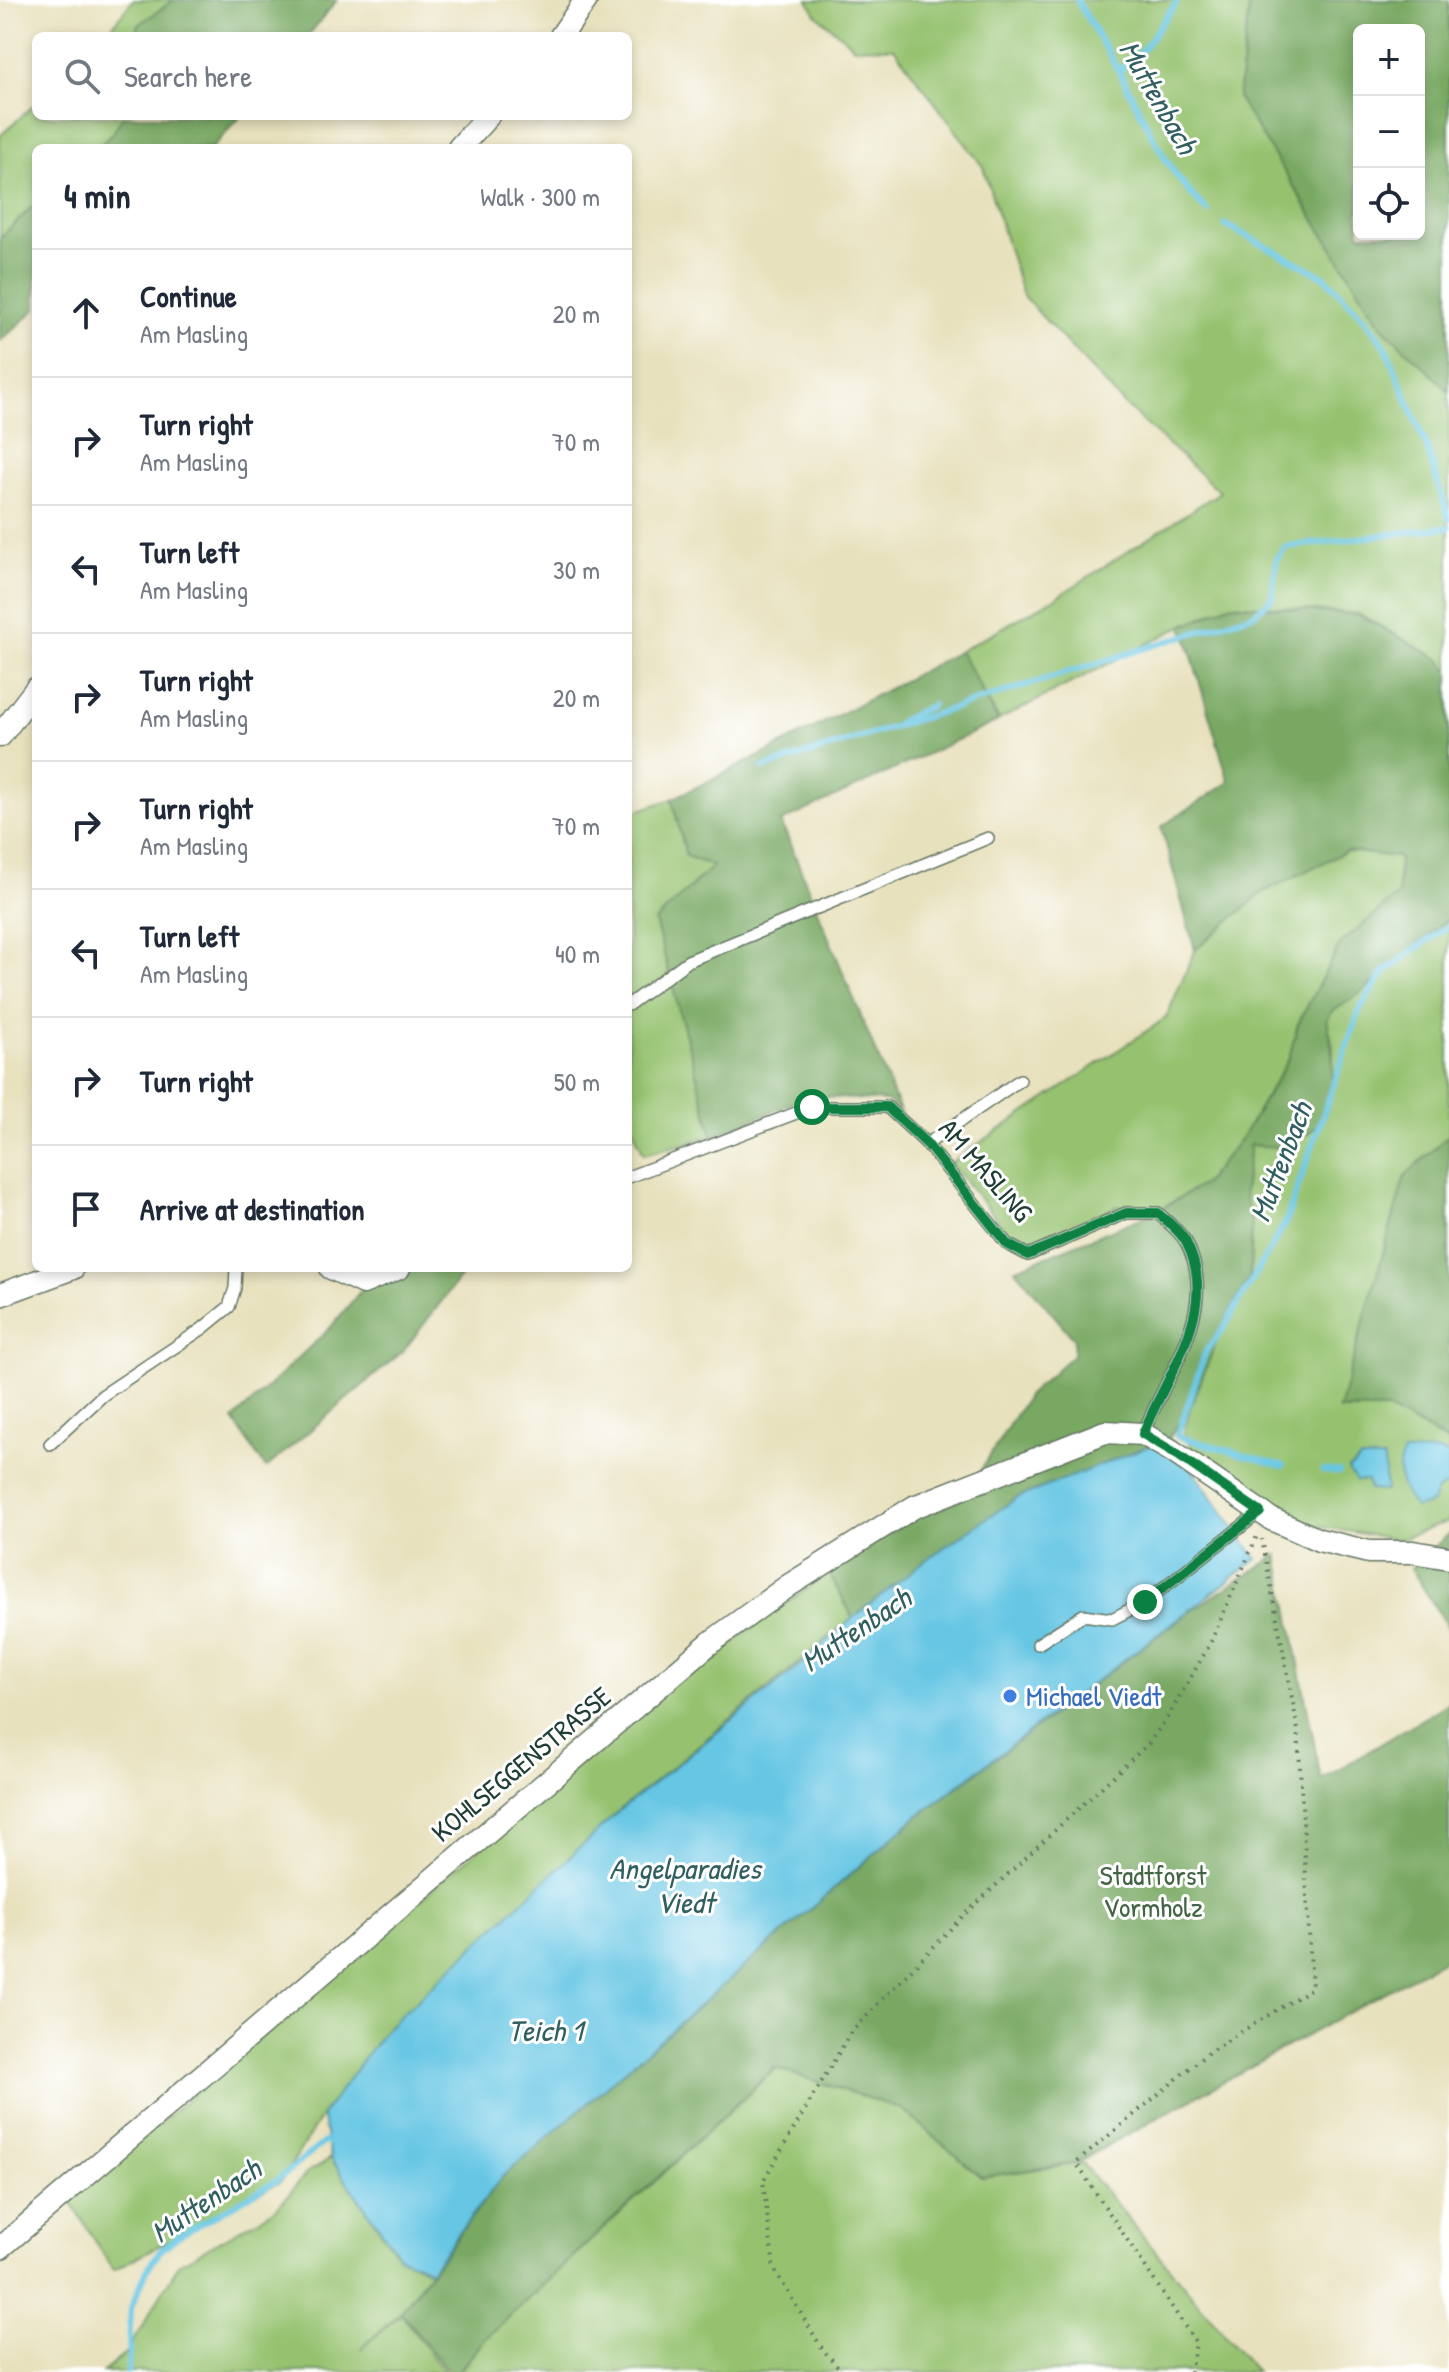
<!DOCTYPE html>
<meta charset="utf-8">
<style>
body{margin:0;font-family:"Patrick Hand",sans-serif;background:#f6f6f7;color:#1f2937}
.controls{position:absolute;right:24px;top:24px;display:grid;overflow:hidden;border-radius:12px;box-shadow:0 4px 12px #0003}
.controls button{width:72px;height:72px;display:grid;place-items:center;padding:0;border:0;border-bottom:2px solid #e0e1e3;background:#fff;color:#1f2937;font:40px sans-serif}
.stop{position:absolute;width:24px;height:24px;margin:-18px;border:6px solid #0b8043;border-radius:50%;background:#fff}
.stop.end{background:#0b8043;border-color:#fff;box-shadow:0 2px 8px #0008}
.list{margin:0;padding:0;list-style:none}
h2{display:flex;justify-content:space-between;align-items:center;height:104px;margin:0;padding:0 32px;font-size:34px}
h2 small{font-size:26px;font-weight:400;color:#747a83}
.list li{display:grid;grid-template-columns:52px 1fr auto;gap:24px;align-items:center;box-sizing:border-box;height:128px;padding:0 32px;border-top:2px solid #e0e1e3}
.list b{display:block;font-size:30px;white-space:nowrap}
.list p{margin:0;font-size:26px;white-space:nowrap;color:#747a83}
.list em{font-size:26px;font-style:normal;color:#747a83}
.icon{flex:none;width:44px;height:44px;fill:none;stroke:currentColor;stroke-width:2;stroke-linecap:round;stroke-linejoin:round}
.map{position:relative;flex:none;width:1449px;height:2372px;overflow:hidden}
.search{position:absolute;background:#fff;box-shadow:0 4px 12px #0003;left:32px;top:32px;width:600px;height:88px;display:flex;align-items:center;gap:20px;box-sizing:border-box;padding:0 28px;border-radius:12px;color:#747a83;font-size:30px}
.panel{position:absolute;background:#fff;box-shadow:0 4px 12px #0003;left:32px;top:144px;width:600px;height:1128px;border-radius:12px}
.map>svg:first-child{display:block}
.green{fill:#96c26f;stroke:#5a8052;stroke-width:2}
.forest{fill:#78a862;stroke:#4c724b;stroke-width:2;fill-rule:evenodd}
.water{fill:#66c6e4;stroke:#42828c;stroke-width:2}
.lines{fill:none;stroke-linecap:round;stroke-linejoin:round}
.stream{stroke:#66c6e4;stroke-width:6}
.service-casing{stroke:#657664;stroke-width:14}
.minor-casing{stroke:#657664;stroke-width:25}
.path{stroke:#657664;stroke-width:4;stroke-dasharray:2 6;stroke-linecap:butt}
.service{stroke:#fff;stroke-width:11}
.minor{stroke:#fff;stroke-width:22}
.route{stroke:#0b8043;stroke-width:10}
.shop-dot{fill:#3f7fe0;stroke:#fff;stroke-width:3}
.labels{text-anchor:middle;stroke-width:6;stroke-linejoin:round;paint-order:stroke}
.street-label{font-size:28px;fill:#1f3d34;stroke:#fff}
.shop-label{font-size:28px;fill:#366cbe;stroke:#fff;text-anchor:start}
.park-label{font-size:28px;fill:#436546;stroke:#fff}
.water-label{font-size:30px;font-style:italic;fill:#315f60;stroke:#fff}
</style>
<div class="map">
<svg width="1449" height="2372" viewBox="0 0 1449 2372">
<rect width="100%" height="100%" fill="#fff"/>
<filter id="ink" filterUnits="userSpaceOnUse"><feTurbulence type="fractalNoise" baseFrequency=".0125" numOctaves="2"/><feDisplacementMap in="SourceGraphic" scale="16" xChannelSelector="R" yChannelSelector="G"/><feConvolveMatrix kernelMatrix="1 2 1 2 8 2 1 2 1" color-interpolation-filters="sRGB"/></filter>
<filter id="wash" filterUnits="userSpaceOnUse"><feTurbulence type="fractalNoise" baseFrequency=".006" numOctaves="4" result="noise"/><feDisplacementMap in="SourceGraphic" scale="32" xChannelSelector="R" yChannelSelector="G"/><feGaussianBlur stdDeviation="1.8" result="paint"/><feColorMatrix in="noise" values="0 0 0 0 0 0 0 0 0 0 0 0 0 0 0 0 0 1.4 0 .05"/><feComposite in="paint" operator="in"/></filter>
<g filter="url(#wash)">
<rect width="100%" height="100%" fill="#e8e1bd"/>
<path class="green" d="M133,0H174L137,26L138,36H104Z
M808,0H1250L1238,99L1429,371L1449,391V671L1439,659L1359,614L1232,604L1182,626L999,720L960,651L1054,599L1220,492L1123,403L1023,296L983,167L894,48L854,47L816,14Z
M36,103V116H123L113,133L97,148H36V203L0,238V136Z
M672,799L686,856L713,866L655,921L713,1136L644,1154L628,1118V814Z
M1346,851L1399,857L1398,895L1340,944L1298,1024L1289,1058L1243,1136L1205,1183L1156,1211L1118,1206L1035,1244L1016,1242L950,1163L1166,1018L1195,950L1263,892Z
M1449,918V1135L1405,1176L1339,1410H1390L1449,1443V1521L1399,1540L1305,1524L1275,1512L1199,1465L1184,1432L1190,1407L1222,1327L1250,1276L1252,1226L1244,1193L1250,1145L1290,1147L1332,1076L1333,1047L1327,1020L1332,1012L1363,991Z
M829,1573L853,1618L620,1810L467,1956L387,2028L322,2115L281,2181L113,2270L70,2200L663,1691Z
M776,2068L902,2109L981,2177L1082,2163L1256,2372H459L485,2339Z
M331,2158L398,2256L430,2271L400,2313L361,2349L401,2314L444,2372H103L126,2353L179,2264L276,2209L308,2172Z"/>
<path class="forest" d="M174,0H337L308,36H138L137,26Z
M1250,0H1449V391L1382,327L1238,98ZM1359,30H1419V234H1359Z
M123,116H241L212,148H97L113,133Z
M36,203V309L0,341V238Z
M1232,604L1359,615L1439,659L1449,671V918L1363,991L1332,1012L1327,1019C1333,1048 1337,1085 1326,1113C1322,1125 1301,1138 1290,1148L1250,1145L1244,1193L1252,1226L1250,1276L1222,1327L1190,1407L1169,1438L1017,1498L927,1559L853,1618L829,1573L977,1476L1028,1395L1073,1355L1074,1339L1015,1269L1156,1212L1205,1183L1243,1136L1289,1058L1298,1024L1340,944L1398,895L1399,857L1346,851L1263,892L1195,950L1161,827L1229,782L1183,626Z
M960,651L998,721L781,822L900,1111L887,1101L809,1096L713,1136L655,921L713,866L686,856L672,799L772,750Z
M1449,1135V1442L1390,1410L1339,1409L1405,1176Z
M340,1268H467L404,1350L266,1468L233,1420L331,1327L368,1282Z
M1449,1534V1630L1411,1568Z
M1278,1555L1321,1780L1449,1703V1957L1076,2163L981,2177L902,2109L775,2068L485,2339L458,2372H448L401,2312L502,2177L916,1818L1189,1612Z"/>
<path class="water" d="M1169,1438L1257,1559L915,1818L502,2177L430,2270L399,2256L331,2158L322,2115L387,2028L620,1810L788,1675L853,1618L927,1559L1017,1498Z
M1431,1451L1449,1454V1485C1437,1488 1435,1492 1432,1503L1415,1508C1403,1492 1392,1471 1404,1453Z
M1360,1459H1384L1386,1491L1369,1490L1367,1481H1356L1348,1470Z"/>
<g class="lines">
<path class="stream" d="M1077,0C1091,25 1107,50 1121,75C1146,121 1168,177 1208,211
M1119,71L1144,48L1178,0
M1225,225L1325,277L1365,319L1386,347L1426,445L1449,519
M899,722L932,705
M763,768L1254,614L1272,598L1277,558L1286,547L1449,527
M1283,1466L1177,1436L1206,1351L1223,1329L1285,1224L1360,1009L1384,972L1449,925
M1323,1471L1339,1472
M128,2372L131,2308L147,2270L160,2251L177,2237L277,2180L327,2140L331,2145"/>
</g>
</g>
<g filter="url(#ink)">
<g class="lines">
<g class="service-casing">
<path id="service" d="M628,1005L688,961L988,838
M927,1144L1020,1080
M628,1177L812,1107H887L927,1144L1007,1244L1028,1255L1126,1213H1158C1167,1222 1182,1233 1187,1244C1220,1310 1166,1374 1143,1434
M50,1444L103,1395L202,1329L229,1307L235,1288L236,1268
M1038,1644L1083,1615L1112,1619L1145,1602L1260,1512"/>
</g>
<g class="minor-casing">
<path id="minor" d="M561,36L586,0
M459,148L488,116
M0,736L36,689
M331,1268L363,1283L399,1268
M0,1295L73,1268
M0,2248L710,1643L788,1586L914,1507L1105,1432L1143,1434L1172,1451L1271,1519L1319,1540L1369,1552H1413L1449,1558"/>
</g>
<path class="path" d="M843,2372L823,2350L774,2269L763,2181L851,2032L964,1915L1149,1743L1169,1715L1210,1644L1257,1536
M1190,2372L1196,2343L1076,2163L1209,2052L1312,1988L1298,1730L1262,1539"/>
<use href="#service" class="service"/>
<use href="#minor" class="minor"/>
</g>
</g>
<g class="lines" filter="url(#ink)">
<path class="route" d="M812,1107H887L927,1144L1007,1244L1028,1255L1126,1213H1158C1167,1222 1182,1232 1187,1244C1220,1310 1166,1374 1143,1434L1172,1451L1260,1512L1145,1602"/>
</g>
<circle class="shop-dot" cx="1010" cy="1696" r="8"/>
<g class="labels">
<g class="street-label">
<text transform="translate(986 1170) rotate(49)" y="10">AM MASLING</text>
<text transform="translate(521 1764) rotate(-40)" y="10">KOHLSEGGENSTRASSE</text>
</g>
<g class="shop-label">
<text x="1026" y="1706">Michael Viedt</text>
</g>
<g class="park-label">
<text x="1153" y="1885">Stadtforst<tspan x="1153" dy="32">Vormholz</tspan></text>
</g>
<g class="water-label">
<text transform="translate(1158 97) rotate(60)" y="10">Muttenbach</text>
<text transform="translate(1281 1162) rotate(-69)" y="10">Muttenbach</text>
<text transform="translate(856 1630) rotate(-34)" y="10">Muttenbach</text>
<text x="685" y="1879">Angelparadies<tspan x="685" dy="34">Viedt</tspan></text>
<text x="545" y="2041">Teich 1</text>
<text transform="translate(206 2201) rotate(-34)" y="10">Muttenbach</text>
</g>
</g>
</svg>
<div class="controls">
<button>+</button>
<button>−</button>
<button><svg class="icon" aria-label="locate" viewBox="0 0 24 24"><circle cx="12" cy="12" r="6"/><path d="M12 2v4M12 18v4M2 12h4M18 12h4"/></svg></button>
</div>
<div class="stop" style="left:812px;top:1107px"></div>
<div class="stop end" style="left:1145px;top:1602px"></div>
<div class="search"><svg class="icon" aria-label="search" viewBox="0 0 24 24"><circle cx="10" cy="10" r="6"/><path d="M15 15l6 6"/></svg>Search here</div>
<section class="panel">
<h2>4 min<small>Walk · 300 m</small></h2>
<ul class="list">
<li><svg class="icon" aria-label="ahead" viewBox="0 0 24 24"><path d="M12 20V5M6 11l6-6 6 6"/></svg><div><b>Continue</b><p>Am Masling</p></div><em>20 m</em></li>
<li><svg class="icon" aria-label="right" viewBox="0 0 24 24"><path d="M7 20v-9h11M14 6l5 5-5 5"/></svg><div><b>Turn right</b><p>Am Masling</p></div><em>70 m</em></li>
<li><svg class="icon" aria-label="left" viewBox="0 0 24 24"><path d="M17 20v-9H6M10 6l-5 5 5 5"/></svg><div><b>Turn left</b><p>Am Masling</p></div><em>30 m</em></li>
<li><svg class="icon" aria-label="right" viewBox="0 0 24 24"><path d="M7 20v-9h11M14 6l5 5-5 5"/></svg><div><b>Turn right</b><p>Am Masling</p></div><em>20 m</em></li>
<li><svg class="icon" aria-label="right" viewBox="0 0 24 24"><path d="M7 20v-9h11M14 6l5 5-5 5"/></svg><div><b>Turn right</b><p>Am Masling</p></div><em>70 m</em></li>
<li><svg class="icon" aria-label="left" viewBox="0 0 24 24"><path d="M17 20v-9H6M10 6l-5 5 5 5"/></svg><div><b>Turn left</b><p>Am Masling</p></div><em>40 m</em></li>
<li><svg class="icon" aria-label="right" viewBox="0 0 24 24"><path d="M7 20v-9h11M14 6l5 5-5 5"/></svg><div><b>Turn right</b></div><em>50 m</em></li>
<li><svg class="icon" aria-label="arrive" viewBox="0 0 24 24"><path d="M6 21V4h12l-3 4 3 4H6"/></svg><div><b>Arrive at destination</b></div></li>
</ul>
</section>
</div>
